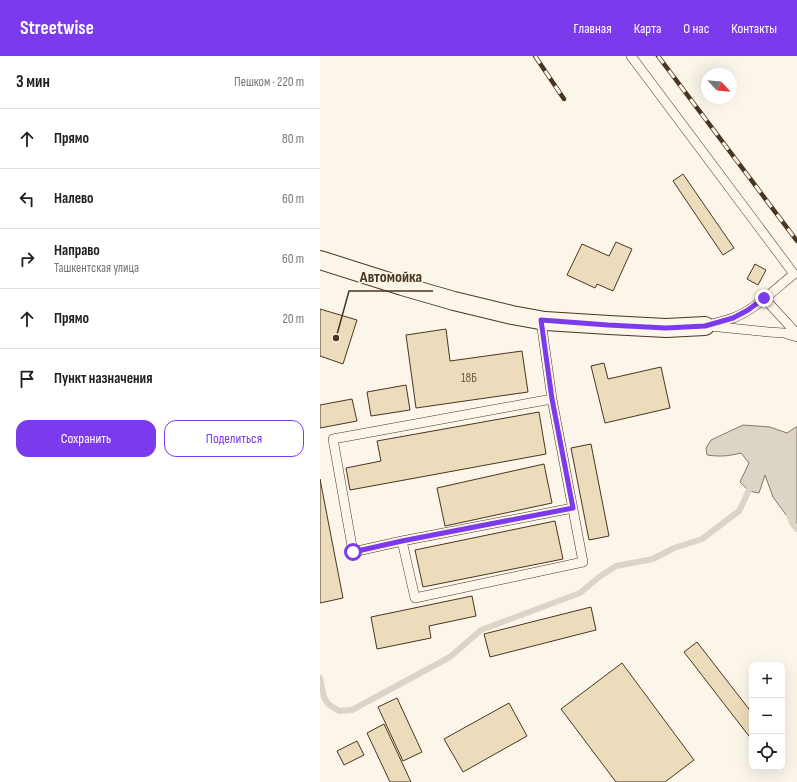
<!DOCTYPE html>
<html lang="ru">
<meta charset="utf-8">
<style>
body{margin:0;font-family:"Sofia Sans Condensed",sans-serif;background:#f6f6f6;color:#202124}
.controls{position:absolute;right:12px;bottom:12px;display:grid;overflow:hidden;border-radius:8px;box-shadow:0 4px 16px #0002}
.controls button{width:36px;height:36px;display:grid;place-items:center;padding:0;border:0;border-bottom:1px solid #e0e0e0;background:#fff;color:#202124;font:20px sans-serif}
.compass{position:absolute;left:381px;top:12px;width:36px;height:36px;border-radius:50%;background:#fff;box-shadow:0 4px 16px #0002;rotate:116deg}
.stop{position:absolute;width:12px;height:12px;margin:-9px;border:3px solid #7c3aed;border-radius:50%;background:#fff}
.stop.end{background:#7c3aed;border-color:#fff;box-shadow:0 1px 4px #0008}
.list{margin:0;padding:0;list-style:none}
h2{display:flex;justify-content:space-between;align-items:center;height:52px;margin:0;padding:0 16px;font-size:17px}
h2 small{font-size:13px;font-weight:400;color:#757577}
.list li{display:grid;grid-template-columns:26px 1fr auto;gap:12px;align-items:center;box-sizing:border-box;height:60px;padding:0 16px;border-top:1px solid #e0e0e0}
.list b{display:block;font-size:15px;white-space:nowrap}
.list p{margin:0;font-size:13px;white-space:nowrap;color:#757577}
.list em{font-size:13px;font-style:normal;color:#757577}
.actions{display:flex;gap:8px;padding:12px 16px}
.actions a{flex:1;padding:9px 0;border:1px solid #7c3aed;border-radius:12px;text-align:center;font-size:14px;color:#7c3aed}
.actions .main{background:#7c3aed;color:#fff}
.icon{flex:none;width:22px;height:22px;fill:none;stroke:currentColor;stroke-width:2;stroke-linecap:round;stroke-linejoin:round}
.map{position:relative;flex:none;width:477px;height:726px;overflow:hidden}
header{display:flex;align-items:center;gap:24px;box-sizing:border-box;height:56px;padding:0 20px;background:#7c3aed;color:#fff}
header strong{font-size:19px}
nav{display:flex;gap:22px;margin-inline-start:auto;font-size:14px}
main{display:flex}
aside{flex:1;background:#fff}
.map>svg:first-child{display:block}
.water{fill:#dcd4c6;stroke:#887966}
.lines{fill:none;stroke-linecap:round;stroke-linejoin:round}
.stream{stroke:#dcd4c6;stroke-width:6}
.building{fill:#ecdcbc;stroke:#4a3520}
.lane-casing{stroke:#4a3520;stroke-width:10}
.street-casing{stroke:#4a3520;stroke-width:20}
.lane{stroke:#fbf6e9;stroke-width:9}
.street{stroke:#fbf6e9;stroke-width:18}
.rail-casing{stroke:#4a3520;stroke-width:4.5}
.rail{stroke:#fbf6e9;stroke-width:3;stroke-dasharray:9;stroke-linecap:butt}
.route{stroke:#7c3aed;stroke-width:5}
.labels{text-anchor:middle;stroke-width:3;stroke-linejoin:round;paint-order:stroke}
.number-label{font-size:13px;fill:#725f47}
.leader{fill:none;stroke:#4a3520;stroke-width:1.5}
.callout-dot{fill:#4a3520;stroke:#fbf6e9;stroke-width:1.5}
.callout-label{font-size:16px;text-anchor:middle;font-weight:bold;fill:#4a3520;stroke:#fbf6e9;stroke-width:3;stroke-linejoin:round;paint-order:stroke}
</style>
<header>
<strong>Streetwise</strong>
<nav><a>Главная</a><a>Карта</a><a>О нас</a><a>Контакты</a></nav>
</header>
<main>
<aside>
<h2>3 мин<small>Пешком · 220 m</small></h2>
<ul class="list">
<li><svg class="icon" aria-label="ahead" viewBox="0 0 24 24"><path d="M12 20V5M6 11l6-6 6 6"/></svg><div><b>Прямо</b></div><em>80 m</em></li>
<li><svg class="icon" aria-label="left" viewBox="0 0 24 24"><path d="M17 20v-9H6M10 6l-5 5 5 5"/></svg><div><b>Налево</b></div><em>60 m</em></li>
<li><svg class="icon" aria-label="right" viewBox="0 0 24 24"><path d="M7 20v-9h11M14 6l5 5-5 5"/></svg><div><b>Направо</b><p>Ташкентская улица</p></div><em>60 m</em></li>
<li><svg class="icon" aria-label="ahead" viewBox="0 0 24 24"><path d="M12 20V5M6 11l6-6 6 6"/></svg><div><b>Прямо</b></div><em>20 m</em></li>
<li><svg class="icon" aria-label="arrive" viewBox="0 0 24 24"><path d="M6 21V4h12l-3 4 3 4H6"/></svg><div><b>Пункт назначения</b></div></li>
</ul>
<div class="actions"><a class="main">Сохранить</a><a>Поделиться</a></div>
</aside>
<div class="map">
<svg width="477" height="726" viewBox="0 0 477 726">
<rect width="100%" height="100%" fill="#fbf6e9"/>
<path class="water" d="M423,369L450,371L467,377L476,371H477V467H472L453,441L445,419L439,437L429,435L420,426L429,407L421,397C409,400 401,401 387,399L386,392L391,384Z"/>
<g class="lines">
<path class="stream" d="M469,459L472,467L477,473
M0,622L4,641L8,648L19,655L32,654L130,601L161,574L260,537L279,521L296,510L333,503L354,492L382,483L419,455L432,428"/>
</g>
<path class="building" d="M363,118L414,192L403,199L353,125Z
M296,186L312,193L293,235L277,228L275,232L247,219L262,188L289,200Z
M435,208L446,214L438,229L427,223Z
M0,253L37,264L23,308L0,300Z
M126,273L130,305L202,295L208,336L96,352L86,279Z
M284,307L288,323L341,311L350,352L285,367L271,310Z
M86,329L90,354L51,360L47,336Z
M32,343L37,365L0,372V349Z
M219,356L226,398L30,434L26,412L61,405L57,385Z
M271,388L289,480L269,484L251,392Z
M224,408L232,447L125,470L117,432Z
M0,423L23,542L0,547Z
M235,465L243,503L103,531L95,494Z
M152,540L156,560L109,570L111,582L57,593L51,561Z
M271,551L276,574L170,601L164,578Z
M377,586L432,657V684L364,596Z
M302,607L374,704L345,726H296L241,653Z
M77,642L102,696L83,705L58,651Z
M189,647L207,680L143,716L124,683Z
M64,668L91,726H70L47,677Z
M37,685L44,699L24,709L17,695Z"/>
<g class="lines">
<g class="lane-casing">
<path id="lane" d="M311,0L474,218C455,233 436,253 413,262C404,265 394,267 385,270
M444,242L477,278
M389,270L448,276L464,277L477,281
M232,343L13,383L33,496L82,485L253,452
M82,485L95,542L263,506L232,343L221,265"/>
</g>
<g class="street-casing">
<path id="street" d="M0,204L82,230L134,245L192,259L225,265L289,269L346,272L385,270"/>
</g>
<use href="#lane" class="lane"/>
<use href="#street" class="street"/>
<g class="rail-casing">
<path id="rail" d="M215,0L244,43
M338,0L477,185"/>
</g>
<use href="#rail" class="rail"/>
</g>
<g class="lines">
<path class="route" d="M33,496L82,485L253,452L232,343L221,264L288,269L346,272L385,270L413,262L428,254L444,242"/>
</g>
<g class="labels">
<g class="number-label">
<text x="149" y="326">18Б</text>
</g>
</g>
<path class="leader" d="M16 282L29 235H113"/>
<circle class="callout-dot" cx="16" cy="282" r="4"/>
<g class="callout-label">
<text x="71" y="226">Автомойка</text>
</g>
</svg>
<div class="controls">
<button>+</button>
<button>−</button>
<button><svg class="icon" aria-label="locate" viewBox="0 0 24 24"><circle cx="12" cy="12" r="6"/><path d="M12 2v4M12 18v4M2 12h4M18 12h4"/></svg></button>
</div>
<svg class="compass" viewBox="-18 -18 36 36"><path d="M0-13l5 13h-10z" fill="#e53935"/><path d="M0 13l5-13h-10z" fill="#757577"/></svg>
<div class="stop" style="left:33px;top:496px"></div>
<div class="stop end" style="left:444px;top:242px"></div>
</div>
</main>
